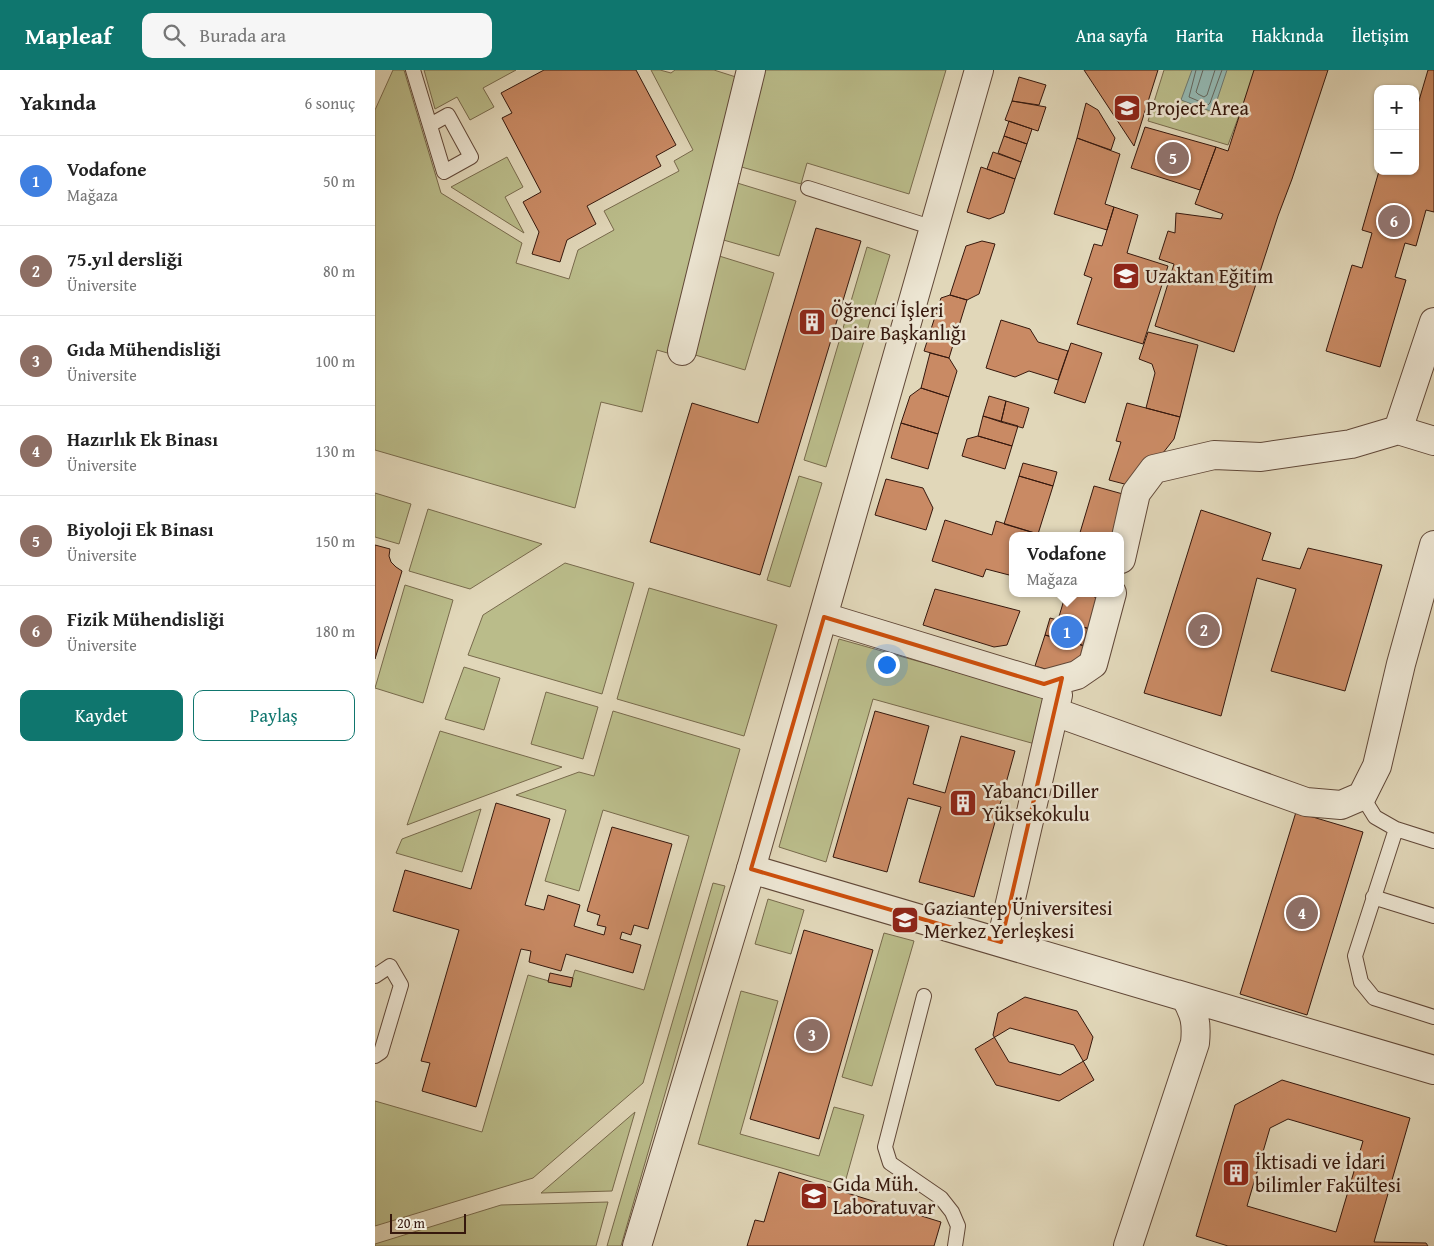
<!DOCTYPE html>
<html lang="tr">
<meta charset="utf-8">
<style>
body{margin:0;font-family:"Gentium Book Plus",serif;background:#f6f6f6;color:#222}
.controls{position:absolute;right:15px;top:15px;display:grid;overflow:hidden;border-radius:10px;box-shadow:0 1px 4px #0004}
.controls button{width:45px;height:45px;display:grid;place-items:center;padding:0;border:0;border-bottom:1px solid #e0e0e0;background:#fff;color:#222;font:25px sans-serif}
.scale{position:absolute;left:15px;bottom:12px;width:76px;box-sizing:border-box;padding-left:5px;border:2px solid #36180d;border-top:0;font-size:14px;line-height:18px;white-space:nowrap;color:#36180d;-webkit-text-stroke:4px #ece5d2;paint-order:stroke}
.you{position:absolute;left:511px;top:594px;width:18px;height:18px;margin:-12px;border:4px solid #fff;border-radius:50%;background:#1a73e8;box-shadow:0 0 0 8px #1a73e833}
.badge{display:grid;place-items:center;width:32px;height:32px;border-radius:50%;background:#0f766e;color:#fff;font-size:16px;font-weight:700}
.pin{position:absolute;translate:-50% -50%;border:2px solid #fff;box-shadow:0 1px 5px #0006}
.popup{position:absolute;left:634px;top:462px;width:115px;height:65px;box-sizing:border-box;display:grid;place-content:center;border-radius:10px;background:#fff;filter:drop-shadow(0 1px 4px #0005);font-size:16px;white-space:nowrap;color:#767676}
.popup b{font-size:19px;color:#222}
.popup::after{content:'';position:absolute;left:50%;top:100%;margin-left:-10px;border:10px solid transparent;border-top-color:#fff}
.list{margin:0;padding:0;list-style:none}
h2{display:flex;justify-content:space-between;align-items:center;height:65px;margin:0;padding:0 20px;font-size:21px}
h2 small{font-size:16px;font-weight:400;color:#767676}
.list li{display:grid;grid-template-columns:32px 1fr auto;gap:15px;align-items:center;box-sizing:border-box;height:90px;padding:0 20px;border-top:1px solid #e0e0e0}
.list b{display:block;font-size:19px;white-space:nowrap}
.list p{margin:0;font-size:16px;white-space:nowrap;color:#767676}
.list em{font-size:16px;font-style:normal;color:#767676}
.actions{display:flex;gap:10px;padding:15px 20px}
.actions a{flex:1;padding:11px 0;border:1px solid #0f766e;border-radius:10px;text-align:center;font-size:18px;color:#0f766e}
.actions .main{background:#0f766e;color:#fff}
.icon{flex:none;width:28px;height:28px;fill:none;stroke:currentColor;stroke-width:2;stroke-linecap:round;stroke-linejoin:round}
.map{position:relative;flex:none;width:1059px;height:1176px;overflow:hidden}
header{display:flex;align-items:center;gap:30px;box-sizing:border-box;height:70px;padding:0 25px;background:#0f766e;color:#fff}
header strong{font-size:24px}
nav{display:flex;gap:28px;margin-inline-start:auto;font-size:18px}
.search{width:350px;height:45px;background:#f6f6f6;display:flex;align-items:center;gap:12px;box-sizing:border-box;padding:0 18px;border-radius:10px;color:#767676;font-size:19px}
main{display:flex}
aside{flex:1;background:#fff}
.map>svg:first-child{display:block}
.green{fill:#babc8a;stroke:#786a4c}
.water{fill:#94b9b3;stroke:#6e7971}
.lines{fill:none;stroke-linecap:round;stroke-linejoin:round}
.shore{stroke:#656860;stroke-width:1}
.building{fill:#c98a64;stroke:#36180d;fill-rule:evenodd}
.service-casing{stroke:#614838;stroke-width:16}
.minor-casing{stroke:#614838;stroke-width:30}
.tertiary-casing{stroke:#614838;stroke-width:30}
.service{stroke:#ece5d2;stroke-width:14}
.minor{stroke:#ece5d2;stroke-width:28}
.tertiary{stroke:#ece5d2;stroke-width:28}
.marked{fill:none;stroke:#cd4f0c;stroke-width:4;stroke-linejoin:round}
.labels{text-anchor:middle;stroke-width:5;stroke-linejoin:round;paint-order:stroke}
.poi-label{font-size:20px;fill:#36180d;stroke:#ece5d2;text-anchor:start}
</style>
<header>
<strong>Mapleaf</strong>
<div class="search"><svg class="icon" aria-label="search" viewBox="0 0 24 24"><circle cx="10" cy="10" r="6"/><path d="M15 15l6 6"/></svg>Burada ara</div>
<nav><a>Ana sayfa</a><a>Harita</a><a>Hakkında</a><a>İletişim</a></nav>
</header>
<main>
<aside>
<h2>Yakında<small>6 sonuç</small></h2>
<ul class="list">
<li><span class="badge" style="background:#3f7fe0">1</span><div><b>Vodafone</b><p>Mağaza</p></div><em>50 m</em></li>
<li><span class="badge" style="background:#8d6e63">2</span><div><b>75.yıl dersliği</b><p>Üniversite</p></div><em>80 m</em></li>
<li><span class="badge" style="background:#8d6e63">3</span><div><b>Gıda Mühendisliği</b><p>Üniversite</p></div><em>100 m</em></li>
<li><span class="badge" style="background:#8d6e63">4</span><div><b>Hazırlık Ek Binası</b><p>Üniversite</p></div><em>130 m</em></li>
<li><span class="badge" style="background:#8d6e63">5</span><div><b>Biyoloji Ek Binası</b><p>Üniversite</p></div><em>150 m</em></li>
<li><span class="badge" style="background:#8d6e63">6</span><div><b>Fizik Mühendisliği</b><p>Üniversite</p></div><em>180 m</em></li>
</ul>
<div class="actions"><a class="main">Kaydet</a><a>Paylaş</a></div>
</aside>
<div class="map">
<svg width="1059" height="1176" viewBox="0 0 1059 1176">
<rect width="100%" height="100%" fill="#e1d7b9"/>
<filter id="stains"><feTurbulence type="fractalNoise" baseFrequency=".004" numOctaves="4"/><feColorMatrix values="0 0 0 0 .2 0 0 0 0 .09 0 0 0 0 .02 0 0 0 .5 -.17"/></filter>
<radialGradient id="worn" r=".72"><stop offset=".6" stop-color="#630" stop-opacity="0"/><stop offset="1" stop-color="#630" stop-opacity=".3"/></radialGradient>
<path class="green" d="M18,0H29L66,123L147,173L141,193L194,209L203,180L239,160L229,141L304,101L299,91L318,80L276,0H285L296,3L300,0H339L364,8L296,284L282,280L267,342L226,332L200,438L0,380V40Z
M49,0H141L108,18L119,37L95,50L82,27L60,39Z
M386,0H571L534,124L432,93L426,114L363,96Z
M789,0H881L853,75L773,51Z
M132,87L148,117L130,127L149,163L76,117Z
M359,112L421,131L404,186L345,169Z
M492,177L515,185L451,397L429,390Z
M341,185L399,203L370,300L317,284Z
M424,406L447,413L415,517L392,510Z
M0,423L36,434L24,474L0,467Z
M53,439L167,474L95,519L34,501Z
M190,493L259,513L227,624L93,585L108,545Z
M30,515L78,530L48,633L0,618Z
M274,518L402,555L369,666L242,629Z
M464,569L674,628L660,674L498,629L451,792L404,777Z
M89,597L125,608L109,660L70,649Z
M171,622L223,637L208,689L156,674Z
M238,641L365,679L268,1013L158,1108L0,1156V1031L107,1062L153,905L195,917L200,900L269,920L314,766L228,740L204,821L170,811L191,740L141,725L204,702L219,706Z
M65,661L187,697L32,755Z
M106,739L87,802L21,783L27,769Z
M338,813L350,816L246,1176H232Z
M393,829L429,840L416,884L380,874Z
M509,863L539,871L497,1016L467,1007Z
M366,921L403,931L365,1064L444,1086L459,1037L489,1045L469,1116L323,1074Z
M260,1042L237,1121L166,1123Z
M233,1132L221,1176H0V1174L126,1135Z"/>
<path class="water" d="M817,0H852L838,42L806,30Z"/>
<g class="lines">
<path class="shore" d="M821,0L814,27L833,35L835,33L847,0
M828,0L821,22L823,24L829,27L832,25L840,0"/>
</g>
<path class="building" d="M169,0H261L301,75L281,86L286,96L212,136L221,154L192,170L185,192L157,184L164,162L148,132L166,122L127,48L137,43L126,23Z
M709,0H783L759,76Z
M879,0H953L917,109L903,146L859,282L780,256L799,194L784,189L793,161L800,163L801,143L846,149L848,144L820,134L841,77L853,81Z
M1053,0H1059V142L1051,140L1041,176L1030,173L1020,207L1031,210L1005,297L951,281L977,195L987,198L997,163L987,160L1004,101H1040V44Z
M644,7L671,15L664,35L637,31Z
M637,31L671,37L663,61L630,50Z
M711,33L723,40L740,68L736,80L702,68Z
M634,51L657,59L652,74L629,66Z
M770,57L841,77L825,120L756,98Z
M629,66L652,74L646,92L623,83Z
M702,68L745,84L730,134L739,137L732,160L679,144Z
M618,82L646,92L640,109L612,99Z
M606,97L640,109L629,143L614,149L592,142Z
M739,137L763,145L752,183L793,196L768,274L702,254L717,208L709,205L719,174L727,176Z
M441,158L486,171L385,505L275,472L317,333L383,353Z
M607,171L620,174L604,224L592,230L575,225L591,176Z
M575,225L592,230L574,288L549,281L566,228Z
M626,250L655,259L663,272L693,281L683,310L654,301L640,307L611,298Z
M773,262L823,275L805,347L771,338L780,303L777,294L764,289Z
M696,273L727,283L710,333L679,323Z
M555,283L574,288L582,301L574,327L546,318Z
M546,318L574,327L563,364L526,353L535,326Z
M614,326L631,331L626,352L608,346Z
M631,331L654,338L648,358L626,352Z
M752,333L805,347L799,369L761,417L734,410L746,372L741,371Z
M608,346L643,356L637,376L603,366Z
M526,353L563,364L553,399L516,388Z
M603,366L637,376L630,399L587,386L592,369Z
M648,393L682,402L678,416L644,406Z
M644,406L678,416L663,464L629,454Z
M511,409L548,418L558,438L551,460L500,445Z
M719,416L755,426L743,466H704Z
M826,440L896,463L887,490L925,499L933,478L1007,495L970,621L896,601L921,519L882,508L846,646L769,623Z
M570,450L617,465L621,451L663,464L662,466H638V506L611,499L608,507L557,491Z
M0,475L15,479L14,486L16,492L21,497L27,501L0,589Z
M560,519L645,541L632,575L619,577L548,555Z
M691,523H706L724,528L715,559L683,550Z
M706,523H725L724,528Z
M675,548L715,559L710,576L670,565Z
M670,565L710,576L706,591L681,602L660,596Z
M500,641L554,656L538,714L570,723L586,666L640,681L599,827L544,812L566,737L533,728L512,802L458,787Z
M121,733L175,749L150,835L169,840L173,825L205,835L199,856L229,865L231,857L222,855L225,845L212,841L237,757L297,774L273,859L259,855L256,865L247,862L245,869L266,875L258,903L191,884L186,901L154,892L156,881L146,879L101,1037L47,1021L55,993L46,991L84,860L18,841L30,800L96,819Z
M921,742L988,762L932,945L865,924Z
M429,860L498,880L444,1069L375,1049Z
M175,903L198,908L196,917L173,912Z
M650,927L702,941L718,967L712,989L685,1005L634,992L618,965L623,943Z
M635,958L699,975L719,1010L684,1031L621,1015L600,979Z
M907,1010L1035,1048L999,1172L1051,1173L1053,1176H853L821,1166L860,1035ZM913,1049L988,1071L961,1162L872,1136L895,1058Z
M404,1102L566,1152L559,1176H372L380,1150L389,1152Z"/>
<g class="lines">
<g class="service-casing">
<path id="service" d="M38,0L69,102L96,87L73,45L55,55
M433,118L559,158
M987,726L1000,747L1021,759L1059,771
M1021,759L980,886L986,912L999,928L1059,947
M998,827L1059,846
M0,906L15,896L26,915L6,982L0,986
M549,926L510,1077L515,1093L566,1128L577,1142L583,1156L580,1176"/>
</g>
<g class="minor-casing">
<path id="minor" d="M1059,252L1023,360L1059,371
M307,281L376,0
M746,489L761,423L779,399L839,385L886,387L976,374L1023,360
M449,547L669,614L702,605L718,594L737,523
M680,642L931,732L966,735L987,726L1002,696L1026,594L1059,475
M376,799L810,927C820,944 822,953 820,973L753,1176
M626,872L683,625
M801,924L1059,1000"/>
</g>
<g class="tertiary-casing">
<path id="tertiary" d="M262,1176L376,799L604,0"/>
</g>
<use href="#service" class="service"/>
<use href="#minor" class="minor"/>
<use href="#tertiary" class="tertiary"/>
</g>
<path class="marked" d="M449,547L669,614L687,608L626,872L376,799Z"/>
<defs>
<g id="university-square" transform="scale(1.4375)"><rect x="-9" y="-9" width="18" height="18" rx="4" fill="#8f2418" stroke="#ece5d2"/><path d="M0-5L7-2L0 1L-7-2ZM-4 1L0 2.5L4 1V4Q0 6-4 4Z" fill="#fff"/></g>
<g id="building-square" transform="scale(1.4375)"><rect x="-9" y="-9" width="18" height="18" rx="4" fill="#8f2418" stroke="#ece5d2"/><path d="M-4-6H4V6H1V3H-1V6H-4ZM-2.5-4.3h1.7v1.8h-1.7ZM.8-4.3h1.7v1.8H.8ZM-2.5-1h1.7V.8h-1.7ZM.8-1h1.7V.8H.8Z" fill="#fff"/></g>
</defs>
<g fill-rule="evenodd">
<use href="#university-square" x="752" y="38"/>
<use href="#university-square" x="751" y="206"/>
<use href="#building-square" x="437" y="252"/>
<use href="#building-square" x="588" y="733"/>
<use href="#university-square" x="530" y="850"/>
<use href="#building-square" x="861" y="1103"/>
<use href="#university-square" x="439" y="1126"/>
</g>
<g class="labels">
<g class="poi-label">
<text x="771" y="45">Project Area</text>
<text x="770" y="213">Uzaktan Eğitim</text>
<text x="456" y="247">Öğrenci İşleri<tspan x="456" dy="23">Daire Başkanlığı</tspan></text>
<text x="607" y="728">Yabancı Diller<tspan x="607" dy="23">Yüksekokulu</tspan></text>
<text x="549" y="845">Gaziantep Üniversitesi<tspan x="549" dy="23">Merkez Yerleşkesi</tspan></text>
<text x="880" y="1099">İktisadi ve İdari<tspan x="880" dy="23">bilimler Fakültesi</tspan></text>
<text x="458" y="1121">Gıda Müh.<tspan x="458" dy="23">Laboratuvar</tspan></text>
</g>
</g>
<rect width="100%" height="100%" filter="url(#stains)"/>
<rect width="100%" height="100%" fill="url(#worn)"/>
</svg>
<div class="controls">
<button>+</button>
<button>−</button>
</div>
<div class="scale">20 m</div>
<div class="you"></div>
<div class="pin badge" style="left:692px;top:562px;background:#3f7fe0">1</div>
<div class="popup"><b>Vodafone</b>Mağaza</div>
<div class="pin badge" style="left:829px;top:560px;background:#8d6e63">2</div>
<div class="pin badge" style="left:437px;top:965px;background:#8d6e63">3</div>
<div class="pin badge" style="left:927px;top:843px;background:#8d6e63">4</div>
<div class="pin badge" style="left:798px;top:88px;background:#8d6e63">5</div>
<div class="pin badge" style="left:1019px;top:151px;background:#8d6e63">6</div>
</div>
</main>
